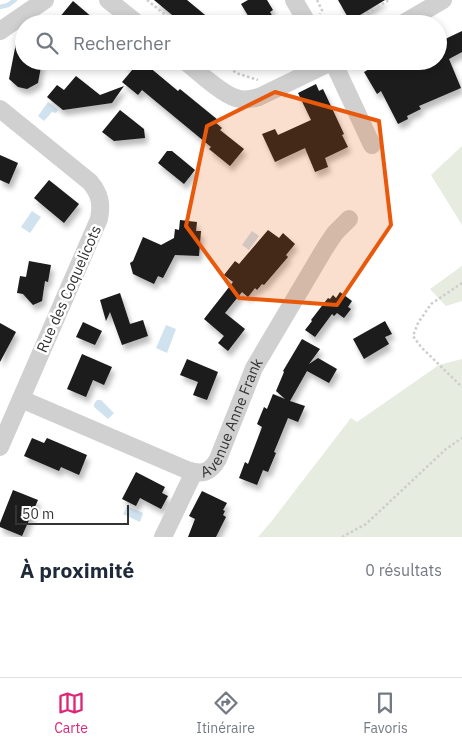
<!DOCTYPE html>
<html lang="fr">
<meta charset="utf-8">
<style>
body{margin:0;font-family:"IBM Plex Sans",sans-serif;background:#f2f2f3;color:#1f2937}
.scale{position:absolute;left:15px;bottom:12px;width:114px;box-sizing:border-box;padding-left:5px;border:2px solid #333;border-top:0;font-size:14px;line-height:18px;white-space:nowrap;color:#333;-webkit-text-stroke:4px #fff;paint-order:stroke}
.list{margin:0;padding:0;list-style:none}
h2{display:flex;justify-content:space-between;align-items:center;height:65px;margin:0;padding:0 20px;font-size:21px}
h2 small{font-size:16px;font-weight:400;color:#747a83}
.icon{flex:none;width:28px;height:28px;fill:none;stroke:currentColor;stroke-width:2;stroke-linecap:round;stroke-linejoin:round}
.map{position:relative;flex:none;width:462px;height:537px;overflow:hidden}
.search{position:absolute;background:#fff;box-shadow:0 2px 8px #0003;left:15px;right:15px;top:15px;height:55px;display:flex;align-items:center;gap:12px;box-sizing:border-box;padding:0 18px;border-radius:28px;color:#747a83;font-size:19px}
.sheet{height:140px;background:#fff}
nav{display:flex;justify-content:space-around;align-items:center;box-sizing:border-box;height:70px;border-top:1px solid #e0e1e3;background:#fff;font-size:14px;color:#747a83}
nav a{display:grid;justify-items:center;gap:2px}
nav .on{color:#db2777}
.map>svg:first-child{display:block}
.green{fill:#e6ecdf}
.water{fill:#cfe2ee}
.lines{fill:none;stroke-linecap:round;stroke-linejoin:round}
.stream{stroke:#cfe2ee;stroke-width:4.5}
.building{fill:#1a1a1a;filter:url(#shadow)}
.path{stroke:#cdcdcd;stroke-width:2.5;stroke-dasharray:2.5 2.5;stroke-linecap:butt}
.street{stroke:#d0d0d0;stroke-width:18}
.marked{fill:#e8590c;fill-opacity:0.2;stroke:#e8590c;stroke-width:4;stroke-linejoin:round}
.labels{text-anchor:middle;stroke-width:5;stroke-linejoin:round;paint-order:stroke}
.street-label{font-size:15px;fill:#333;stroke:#fff}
</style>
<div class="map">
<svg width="462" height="537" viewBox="0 0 462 537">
<defs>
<filter id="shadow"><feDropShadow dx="3" dy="5.5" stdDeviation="2.5" flood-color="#0004"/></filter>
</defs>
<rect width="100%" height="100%" fill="#fff"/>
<path class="green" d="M462,146V225L431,175Z
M462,266V301L446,306L430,289Z
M462,359V537H258L271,522L351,418L357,422L439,365Z"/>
<path class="water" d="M48,102L58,110L56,113L52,112L44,121L38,116Z
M32,211L41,217L30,233L21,227Z
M252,231L259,236L249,250L242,245Z
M166,325L176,329L167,353L156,348Z
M97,400H101L114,413L108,419L94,407V404Z
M127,506L143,513L140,522L123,514Z"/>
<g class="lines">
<path class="stream" d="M0,7L8,5L15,0"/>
</g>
<path class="building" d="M154,0H187L216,24H183Z
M248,0H267L273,10L270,12L274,19L266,24H253L241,4Z
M338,0H385L350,21Z
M73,1L100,24H54Z
M462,31V52L449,59L461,88L419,106L421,109L407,116L408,119L398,124L381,91L377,94L364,72L383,61H438V34L441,41Z
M18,33H24V61H42L38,83L27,89L18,87L9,79Z
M123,61H142L178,91L180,89L218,120L216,123L222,128L220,130L244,149L230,166L209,149L211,147L142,90L138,95L122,82L133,69Z
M76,76L100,95L124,86L112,103L63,110L47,97L57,85L64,90Z
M316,84L319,91L323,89L344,134L342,135L348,147L325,158L328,167L315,172L305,148L275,162L262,134L275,129L278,135L311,120L298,93Z
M120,110L144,129L145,138L114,141L102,132Z
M167,151H172L195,170L184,184L158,163Z
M0,155L18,163L9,184L0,180Z
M49,180L79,204L64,223L34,198Z
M180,220L197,222L196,231H201L199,256L175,255L163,278L158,276L154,284L133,274L130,263L133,261L143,237L161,245L174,238L175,229L179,230Z
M268,230L279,238L283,233L295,244L286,255L288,257L264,285L262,284L257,290L255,288L248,297L242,292L225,313L245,329L228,351L218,343L224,336L204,319L233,282L224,275L235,261L239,264Z
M29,261L51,265L48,282L45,281L42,301L33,305L23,294L17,293L20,276L26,277Z
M340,292L352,301L348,307L351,309L344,318L337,313L334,316L332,314L315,337L305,330L312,321L311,320L328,298L330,299L333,295L336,298Z
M120,293L130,324L143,320L148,336L122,345L110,312L106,321L100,300Z
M385,321L392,334L385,337L389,344L364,359L353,339Z
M83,322L102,331L95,345L76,337Z
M0,323L16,332L0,362Z
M302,339L320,349L309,364L318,358L337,369L329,383L307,371L290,401L305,406L298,422L288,418L274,452L276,453L268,472L263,470L257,485L239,478L245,462L248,464L262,427L257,424L264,407L267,409L273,394L285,399L276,391L284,372L283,371Z
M82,354L112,367L104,385L93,380L86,397L67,389Z
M187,359L218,372L207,400L193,395L198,382L180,375Z
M32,438L44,443L47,438L87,455L79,475L61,467L59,471L24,456Z
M136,472L165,487L162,493L168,496L161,509L140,498L136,506L122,499Z
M13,490L38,500L22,536L0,527V523Z
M202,491L227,503L223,510L225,511L223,515L226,517L216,537H188L195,519L189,516Z"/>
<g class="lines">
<path class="path" d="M147,0L177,24
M317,0L322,10L320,14
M366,24L364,15L389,0
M222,61L236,73L258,80
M462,283L431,304L418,323L413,336L421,347L462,387
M342,537L366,524L446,449L462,438"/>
<g class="street">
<path d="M108,0L138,24"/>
<path d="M294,0L308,24"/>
<path d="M402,24L443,0"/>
<path d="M0,31L45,0"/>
<path d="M185,61C197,71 222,94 236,98C243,101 252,99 259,97L325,65"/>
<path d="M336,68L372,145"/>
<path d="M0,109L90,182C100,194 102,204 99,219L0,447"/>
<path id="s1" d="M21,399L187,470C202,475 210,473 218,459L254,368L325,248L335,233L349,219"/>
<path d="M163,537L194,472"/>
</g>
</g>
<path class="marked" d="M275,92L379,121L391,225L337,305L239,298L186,226L207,126Z"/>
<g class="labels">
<g class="street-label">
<text transform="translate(69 289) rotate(-66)" y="5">Rue des Coquelicots</text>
<text dy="5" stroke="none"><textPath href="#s1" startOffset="260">Avenue Anne Frank</textPath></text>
</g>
</g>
</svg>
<div class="scale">50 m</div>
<div class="search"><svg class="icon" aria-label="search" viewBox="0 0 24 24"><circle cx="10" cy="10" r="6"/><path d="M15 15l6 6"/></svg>Rechercher</div>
</div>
<section class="sheet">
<h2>À proximité<small>0 résultats</small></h2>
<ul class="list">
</ul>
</section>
<nav>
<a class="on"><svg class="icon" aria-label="map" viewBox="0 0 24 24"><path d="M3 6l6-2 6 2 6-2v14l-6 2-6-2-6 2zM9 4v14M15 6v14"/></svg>Carte</a>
<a><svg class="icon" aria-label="directions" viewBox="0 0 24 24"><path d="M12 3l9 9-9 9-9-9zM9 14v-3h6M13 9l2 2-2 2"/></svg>Itinéraire</a>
<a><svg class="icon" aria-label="saved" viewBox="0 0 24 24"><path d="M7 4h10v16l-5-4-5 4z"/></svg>Favoris</a>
</nav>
